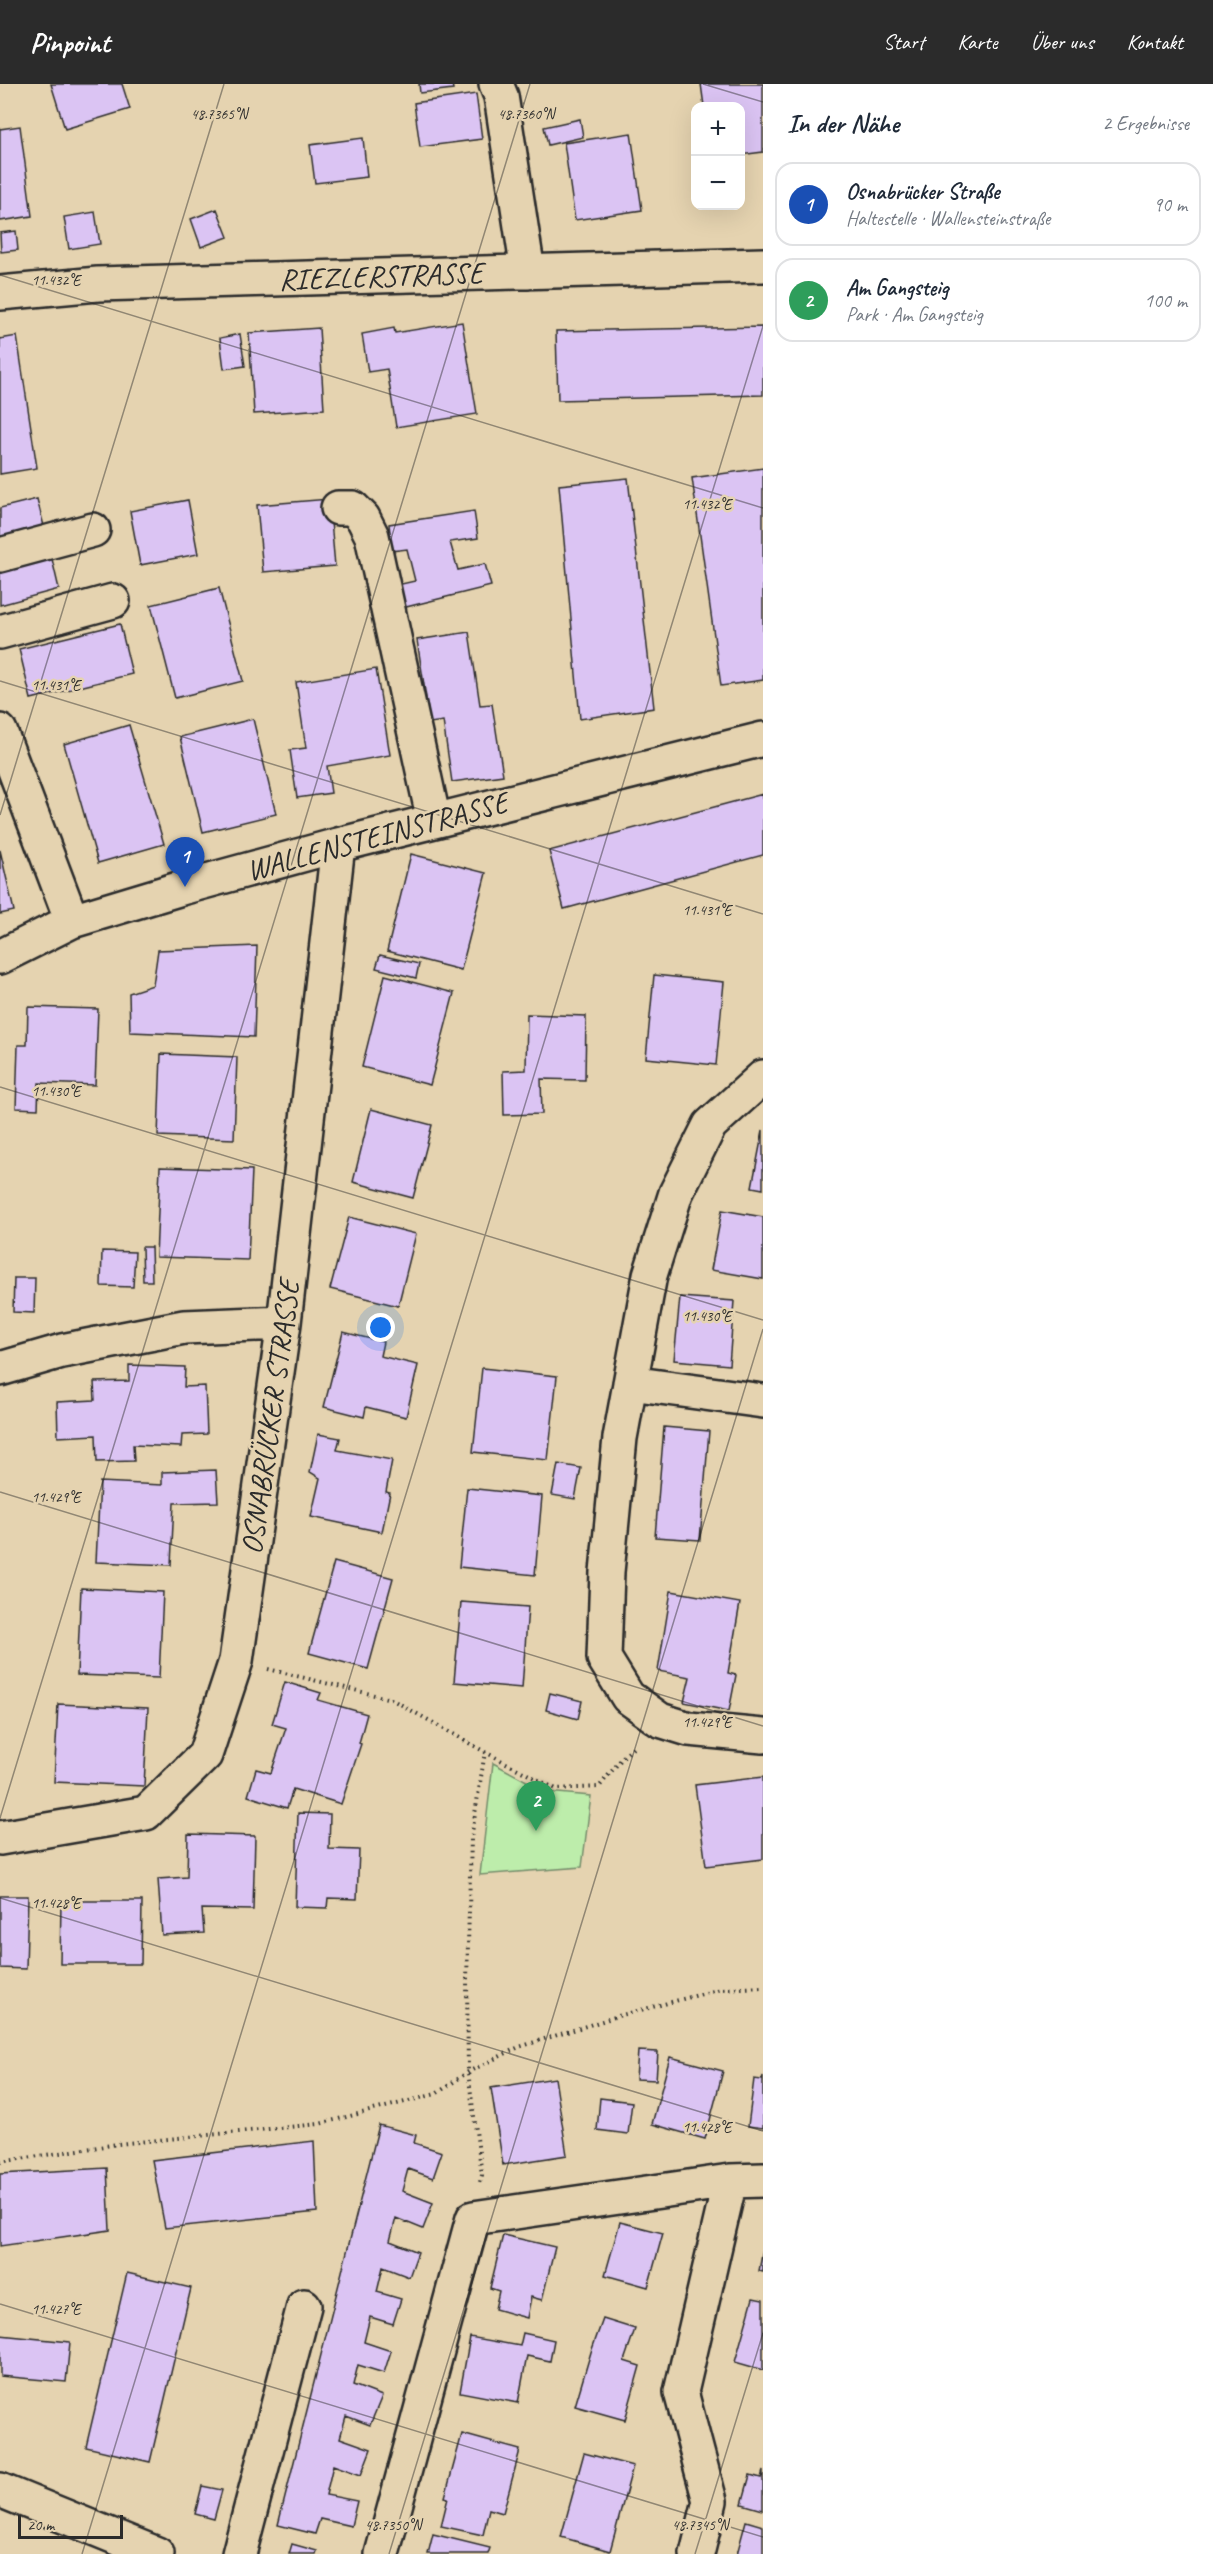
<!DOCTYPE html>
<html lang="de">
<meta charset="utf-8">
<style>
body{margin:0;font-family:Caveat,sans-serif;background:#f6f6f7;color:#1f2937}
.controls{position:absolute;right:18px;top:18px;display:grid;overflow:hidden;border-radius:12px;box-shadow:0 6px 24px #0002}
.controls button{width:54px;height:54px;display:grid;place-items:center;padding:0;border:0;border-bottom:2px solid #e0e1e3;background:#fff;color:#1f2937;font:30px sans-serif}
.scale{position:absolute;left:18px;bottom:15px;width:105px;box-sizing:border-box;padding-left:6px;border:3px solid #2b2b2b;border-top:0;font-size:16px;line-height:21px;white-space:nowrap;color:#2b2b2b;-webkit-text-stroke:4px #e5d3b0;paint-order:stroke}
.you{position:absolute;left:381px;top:1244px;width:21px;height:21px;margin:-15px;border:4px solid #fff;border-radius:50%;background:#1a73e8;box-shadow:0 0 0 9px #1a73e833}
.badge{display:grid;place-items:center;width:39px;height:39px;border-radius:50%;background:#2b2b2b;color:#fff;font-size:20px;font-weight:700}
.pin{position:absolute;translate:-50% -50px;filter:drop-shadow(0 2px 3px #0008)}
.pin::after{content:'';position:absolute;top:32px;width:21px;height:18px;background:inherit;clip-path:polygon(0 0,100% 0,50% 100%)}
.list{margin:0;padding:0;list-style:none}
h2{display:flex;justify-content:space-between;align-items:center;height:78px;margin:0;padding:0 24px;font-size:26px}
h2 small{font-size:20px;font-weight:400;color:#747a83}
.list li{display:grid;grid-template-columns:39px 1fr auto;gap:18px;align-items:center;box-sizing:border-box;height:84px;margin:0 12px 12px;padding:0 12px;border:2px solid #e0e1e3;border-radius:18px}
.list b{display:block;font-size:22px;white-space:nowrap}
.list p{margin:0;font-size:20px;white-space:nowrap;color:#747a83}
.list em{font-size:20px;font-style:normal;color:#747a83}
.map{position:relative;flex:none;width:763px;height:2470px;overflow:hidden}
header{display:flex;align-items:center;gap:36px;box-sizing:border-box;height:84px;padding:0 30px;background:#2b2b2b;color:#fff}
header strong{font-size:28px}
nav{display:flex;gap:33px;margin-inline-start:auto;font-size:21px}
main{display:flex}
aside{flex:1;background:#fff}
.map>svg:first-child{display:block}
.green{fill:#bdedab;stroke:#748c6b;stroke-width:1.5}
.building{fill:#dbc4f3;stroke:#2b2b2b;stroke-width:1.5}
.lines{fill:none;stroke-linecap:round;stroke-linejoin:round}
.minor-casing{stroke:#2b2b2b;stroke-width:38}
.path{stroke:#2b2b2b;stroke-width:4;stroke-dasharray:1.5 4.5;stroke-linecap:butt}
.minor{stroke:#e5d3b0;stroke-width:33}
.ticks{fill:none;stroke:#2b2b2b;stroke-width:1.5;stroke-opacity:0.45}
.labels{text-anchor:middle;stroke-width:5;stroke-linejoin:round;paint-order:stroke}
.street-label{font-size:30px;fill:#2b2b2b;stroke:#e5d3b0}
.ticks-label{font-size:15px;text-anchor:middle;fill:#2b2b2b;stroke:#e5d3b0;stroke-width:5;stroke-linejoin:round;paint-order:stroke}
</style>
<header>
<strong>Pinpoint</strong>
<nav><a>Start</a><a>Karte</a><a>Über uns</a><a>Kontakt</a></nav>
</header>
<main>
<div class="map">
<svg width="763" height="2470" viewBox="0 0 763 2470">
<rect width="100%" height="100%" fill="#e5d3b0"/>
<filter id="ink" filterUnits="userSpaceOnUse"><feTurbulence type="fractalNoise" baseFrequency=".0167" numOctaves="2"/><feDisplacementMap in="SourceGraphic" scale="12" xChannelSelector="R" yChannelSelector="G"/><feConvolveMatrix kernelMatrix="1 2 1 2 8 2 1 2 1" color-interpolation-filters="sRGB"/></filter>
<g filter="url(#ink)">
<path class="green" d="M493,1679L547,1708L591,1712L582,1783L480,1791Z"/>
<path class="building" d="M51,0H122L130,25L65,45Z
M419,0H452L453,5L420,9Z
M701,0H763V68L740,71V22H704Z
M476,10L482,55L420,63L414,19Z
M580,35L583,53L548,61L544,43Z
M20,42L32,132L0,137V45Z
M631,49L642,126L575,136L564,59Z
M363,54L367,93L315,99L310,61Z
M217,125L228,153L201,163L191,135Z
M95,128L100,160L69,165L64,133Z
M16,147L18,166L1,168L0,149Z
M462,238L477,330L396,343L387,285L368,288L362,250L394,244L395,249Z
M763,243V311L558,316L556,247Z
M319,244L324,325L254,330L249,249Z
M240,250L245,282L224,285L220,254Z
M17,252L37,384L0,390V255Z
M763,384V596L721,602L692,394Z
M628,394L654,624L580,635L559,401Z
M37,415L45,446L0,459V424Z
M329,415L335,482L263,488L257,421Z
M188,416L198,470L140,481L130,427Z
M474,427L478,454L450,458L458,486L485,480L491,502L402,524L397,501L415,497L407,465L392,467L389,440Z
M52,475L59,505L0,521V489Z
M219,504L243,597L175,614L151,521Z
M120,540L132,590L31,615L19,565Z
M469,548L480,621L492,620L503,691L452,698L443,637L430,639L417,556Z
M376,585L390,671L327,682L331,709L297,714L290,666L306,664L296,598Z
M253,635L276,730L203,748L180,653Z
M129,641L164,760L98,779L64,660Z
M763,710V771L564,825L549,767Z
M0,766L14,827L0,830Z
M411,770L486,789L461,886L387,867Z
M257,862L254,953L130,948L129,909L153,901L158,866Z
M380,871L419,880L416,894L376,884Z
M385,891L454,909L430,1001L362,983Z
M654,891L724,898L716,981L646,974Z
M28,923L98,925L95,1001L39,999L38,1025L16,1024L18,961H27Z
M527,930L586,932L585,996L541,995L542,1030L504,1031L503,987L526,986Z
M161,970L237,973L234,1055L158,1052Z
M371,1025L432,1041L413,1114L353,1098Z
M763,1046V1105L752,1103Z
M160,1083L252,1086L248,1176L156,1173Z
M722,1126L763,1133V1195L711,1186Z
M349,1133L416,1150L398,1222L330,1205Z
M142,1163H151L152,1197H143Z
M102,1167L135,1168L133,1203L101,1202Z
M14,1194H35L34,1229L13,1228Z
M680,1213L734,1217L729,1281L674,1276Z
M343,1248L383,1258L380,1272L418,1281L406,1333L366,1323L364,1333L324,1323Z
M129,1281L185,1283L184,1303L205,1302L207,1350L182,1351L181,1363L133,1361L134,1377L97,1378L96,1351L58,1353L57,1318L95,1316L94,1298L129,1297Z
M482,1284L557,1292L548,1376L473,1368Z
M664,1343L709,1347L700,1456L655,1453Z
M318,1350L340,1354L337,1366L392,1376L386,1408L390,1409L382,1448L311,1433L320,1394L310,1388Z
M558,1380L581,1384L575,1415L552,1411Z
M216,1386L218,1418L174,1419L171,1481L96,1478L100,1398L162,1401V1388Z
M467,1404L542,1412L535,1491L459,1483Z
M334,1478L393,1494L368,1585L309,1569Z
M81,1504L163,1508L159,1594L77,1591Z
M671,1507L740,1519L728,1589L736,1591L729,1627L684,1618L690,1593L658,1587Z
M461,1518L528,1523L522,1604L454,1598Z
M285,1598L321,1609L318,1616L367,1630L359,1659L361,1660L341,1720L293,1705L287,1724L248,1712L256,1685L271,1689L286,1644L272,1640Z
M550,1609L582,1617L578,1635L546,1626Z
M58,1620L148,1624L144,1702L54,1698Z
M763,1693V1775L706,1782L695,1701Z
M298,1729L330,1730L329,1765L359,1766L357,1815L328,1814L327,1824L295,1823Z
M188,1750L255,1752L253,1826L202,1825L204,1849L162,1851L158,1795L187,1793Z
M0,1812H28L26,1885L0,1884Z
M61,1817H142L141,1880H60Z
M638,1967L658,1968L656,1996L636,1995Z
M670,1973L723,1987L705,2055L652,2040Z
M763,1992V2044L748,2042L754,1995L762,1996Z
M555,1994L567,2071L503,2081L491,2004Z
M600,2014L632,2018L628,2050L597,2046Z
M379,2041L416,2051L414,2059L442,2068L433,2094L408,2085L402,2107L433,2119L423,2145L396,2134L390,2157L418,2168L409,2193L383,2183L377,2208L401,2215L393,2240L370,2233L364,2258L391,2267L384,2289L358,2281L353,2301L382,2312L370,2341L346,2332L340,2354L371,2365L361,2391L333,2381L326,2411L357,2417L351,2442L320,2435L315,2450L278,2441Z
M314,2057L317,2128L165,2144L152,2076Z
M107,2084L110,2146L0,2162V2090Z
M620,2138L663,2149L648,2203L605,2191Z
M503,2151L555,2163L542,2216L531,2213L527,2234L495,2225L499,2207L490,2204Z
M763,2165V2188L759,2187Z
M127,2189L191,2204L150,2378L86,2363Z
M753,2214L763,2216V2286L735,2278Z
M603,2235L635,2245L624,2277L640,2282L625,2336L575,2322L591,2268Z
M523,2249L554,2256L550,2277L527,2272L518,2319L460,2308L470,2253L520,2262Z
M0,2251L70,2258L66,2298L0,2292Z
M462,2350L520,2366L503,2429L489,2425L483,2451L441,2442L448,2414L445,2413Z
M584,2369L633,2382L610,2467L561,2453Z
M763,2387V2426L742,2420L750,2391L761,2394Z
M202,2402L222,2406L214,2435L195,2430Z
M746,2437L763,2442V2470H737Z
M433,2450L490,2464L488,2470H428Z
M292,2460L317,2467L316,2470H289Z"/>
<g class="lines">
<g class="minor-casing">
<path id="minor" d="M496,0L501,12L528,188
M0,209L98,200L763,181
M338,424H353L363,434L372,452L434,737
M0,471L93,446
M0,548L113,517
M0,647L72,837
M0,873L72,837L185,803L338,761L763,655
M763,993L710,1041L676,1109L650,1191L620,1354L607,1488L604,1574L628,1613L660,1636L689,1645L763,1652
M0,1285L62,1267L184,1243L284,1239
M630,1299L763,1317
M0,1754L146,1729L205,1671L236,1577L284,1239L338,761
M0,2406L157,2470
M239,2470L304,2222
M382,2470L473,2134L730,2097L763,2096
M697,2470L710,2417L681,2308L730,2097"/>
</g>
<path class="path" d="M268,1585L391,1615L485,1668L556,1705L599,1703L623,1673L635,1662
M0,2078L118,2060L319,2040L436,2010L468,1988L519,1963L618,1932L721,1905L763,1903
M480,2098L482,2091L468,1988L467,1895L471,1755L485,1668"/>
<use href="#minor" class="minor"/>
</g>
</g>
<path class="ticks" d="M703,0L763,18M0,191L763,424M0,597L763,830M0,731L224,0M0,1003L763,1236M0,1408L763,1642M0,1734L530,0M0,1814L763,2047M0,2220L763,2453M82,2470L763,242M389,2470L763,1245M695,2470L763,2249"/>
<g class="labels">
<g class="street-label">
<text transform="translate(381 192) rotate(-2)" y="10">RIEZLERSTRASSE</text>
<text transform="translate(377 752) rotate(-15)" y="10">WALLENSTEINSTRASSE</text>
<text transform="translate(270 1333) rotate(-82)" y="10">OSNABRÜCKER STRASSE</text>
</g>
</g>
<g class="ticks-label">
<text x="219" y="35">48.7365°N</text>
<text x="526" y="35">48.7360°N</text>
<text x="56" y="201">11.432°E</text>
<text x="707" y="425">11.432°E</text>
<text x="56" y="606">11.431°E</text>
<text x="707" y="831">11.431°E</text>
<text x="56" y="1012">11.430°E</text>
<text x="707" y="1237">11.430°E</text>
<text x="56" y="1418">11.429°E</text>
<text x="707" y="1643">11.429°E</text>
<text x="56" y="1824">11.428°E</text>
<text x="707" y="2048">11.428°E</text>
<text x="56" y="2230">11.427°E</text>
<text x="393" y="2446">48.7350°N</text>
<text x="700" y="2446">48.7345°N</text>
</g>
</svg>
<div class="controls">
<button>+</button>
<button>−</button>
</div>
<div class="scale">20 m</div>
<div class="you"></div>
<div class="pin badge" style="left:185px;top:803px;background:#1a4fb4">1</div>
<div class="pin badge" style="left:536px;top:1747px;background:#2e9e5b">2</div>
</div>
<aside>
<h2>In der Nähe<small>2 Ergebnisse</small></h2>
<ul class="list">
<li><span class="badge" style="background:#1a4fb4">1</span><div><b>Osnabrücker Straße</b><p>Haltestelle · Wallensteinstraße</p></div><em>90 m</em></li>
<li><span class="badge" style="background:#2e9e5b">2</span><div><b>Am Gangsteig</b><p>Park · Am Gangsteig</p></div><em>100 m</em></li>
</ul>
</aside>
</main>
